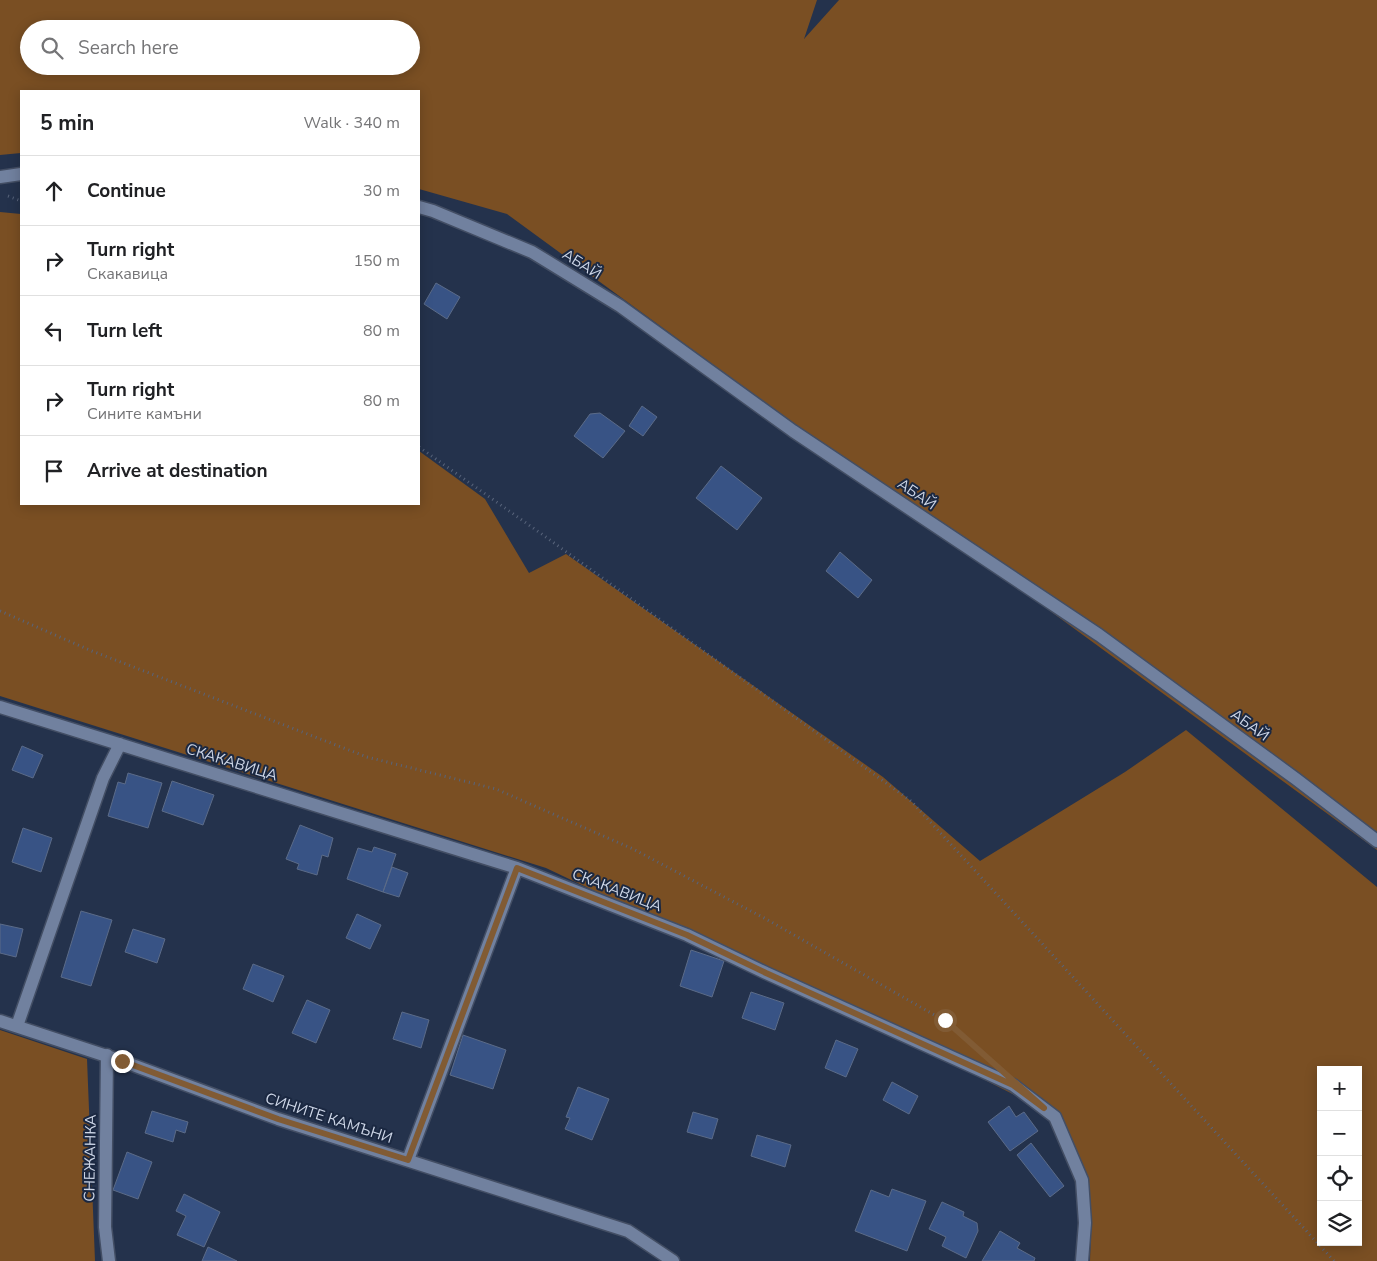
<!DOCTYPE html>
<meta charset="utf-8">
<style>
body{margin:0;font-family:"Nunito Sans",sans-serif;background:#f6f6f6;color:#202124}
.controls{position:absolute;right:15px;bottom:15px;display:grid;overflow:hidden;border-radius:0px;box-shadow:0 2px 12px #0003}
.controls button{width:45px;height:45px;display:grid;place-items:center;padding:0;border:0;border-bottom:1px solid #e0e0e0;background:#fff;color:#202124;font:25px sans-serif}
.stop{position:absolute;width:15px;height:15px;margin:-11px;border:4px solid #815b34;border-radius:50%;background:#fff}
.stop.end{background:#815b34;border-color:#fff;box-shadow:0 1px 5px #0008}
.list{margin:0;padding:0;list-style:none}
h2{display:flex;justify-content:space-between;align-items:center;height:65px;margin:0;padding:0 20px;font-size:21px}
h2 small{font-size:16px;font-weight:400;color:#757577}
.list li{display:grid;grid-template-columns:32px 1fr auto;gap:15px;align-items:center;box-sizing:border-box;height:70px;padding:0 20px;border-top:1px solid #e0e0e0}
.list b{display:block;font-size:19px;white-space:nowrap}
.list p{margin:0;font-size:16px;white-space:nowrap;color:#757577}
.list em{font-size:16px;font-style:normal;color:#757577}
.icon{flex:none;width:28px;height:28px;fill:none;stroke:currentColor;stroke-width:2;stroke-linecap:round;stroke-linejoin:round}
.map{position:relative;flex:none;width:1377px;height:1261px;overflow:hidden}
.search{position:absolute;background:#fff;box-shadow:0 2px 12px #0003;left:20px;top:20px;width:400px;height:55px;display:flex;align-items:center;gap:12px;box-sizing:border-box;padding:0 18px;border-radius:28px;color:#757577;font-size:19px}
.panel{position:absolute;background:#fff;box-shadow:0 2px 12px #0003;left:20px;top:90px;width:400px;height:415px;border-radius:0px}
.map>svg:first-child{display:block}
.green{fill:#7a4f23;fill-rule:evenodd}
.building{fill:#385385;stroke:#5b6b88}
.lines{fill:none;stroke-linecap:round;stroke-linejoin:round}
.street-casing{stroke:#434e64;stroke-width:15}
.path{stroke:#58647b;stroke-width:3;stroke-dasharray:1 4;stroke-linecap:butt}
.street{stroke:#71819f;stroke-width:12}
.route{stroke:#815b34;stroke-width:6}
.labels{text-anchor:middle;stroke-width:4;stroke-linejoin:round;paint-order:stroke}
.street-label{font-size:15px;fill:#cdd6e7;stroke:#1b2841}
</style>
<div class="map">
<svg width="1377" height="1261" viewBox="0 0 1377 1261">
<rect width="100%" height="100%" fill="#24324c"/>
<path class="green" d="M0,0H817L804,39L839,0H1377V850L507,214L419,189V91H21V153L0,155ZM29,29H411V66H29Z
M0,212L21,214V504H419V451L485,499L529,573L566,554L883,777L980,861L1125,772L1186,730L1377,887V1261H1090L1091,1223L1048,1112L867,1020L546,868L0,696ZM1321,1070H1358V1242H1321Z
M0,1030L87,1059L95,1261H0Z"/>
<path class="building" d="M436,283L460,297L447,319L424,304Z
M642,406L657,417L643,436L629,426Z
M600,413L625,431L603,458L574,436L590,414Z
M721,466L762,498L737,530L696,498Z
M840,552L872,580L858,598L826,571Z
M22,746L43,755L33,778L12,770Z
M128,773L162,783L148,828L108,816L118,782L125,784Z
M172,781L214,795L203,825L162,811Z
M300,825L333,838L328,857L322,855L317,875L297,869L299,864L286,859Z
M23,828L52,838L41,872L12,862Z
M374,847L396,854L383,892L347,879L358,848L372,852Z
M392,867L408,873L399,897L383,892Z
M81,911L112,920L91,986L61,977Z
M357,914L381,925L370,949L346,938Z
M0,924L23,929L16,957L0,953Z
M133,929L165,939L157,963L125,952Z
M691,950L724,961L712,997L680,986Z
M253,964L284,976L273,1002L243,989Z
M751,992L784,1003L775,1030L742,1018Z
M307,1000L330,1010L316,1043L292,1033Z
M402,1012L429,1020L421,1048L393,1039Z
M463,1035L506,1050L493,1089L450,1075Z
M836,1040L858,1049L846,1077L825,1068Z
M892,1082L918,1096L909,1114L883,1100Z
M578,1087L609,1099L592,1140L565,1129L570,1118L566,1117Z
M1009,1106L1016,1117L1024,1112L1038,1131L1010,1151L988,1122Z
M152,1111L188,1122L185,1133L176,1130L173,1142L145,1133Z
M693,1112L718,1119L712,1139L687,1132Z
M757,1135L791,1145L785,1167L751,1156Z
M1031,1143L1064,1186L1050,1197L1017,1155Z
M127,1152L152,1162L138,1199L113,1190Z
M892,1189L926,1201L907,1251L855,1231L871,1190L889,1197Z
M184,1194L220,1212L204,1247L177,1235L186,1216L176,1211Z
M942,1202L964,1212L963,1216L977,1223L978,1231L966,1258L942,1246L946,1237L929,1229Z
M1000,1231L1020,1243L1017,1248L1035,1258L1034,1261H982Z
M208,1247L237,1261H202Z"/>
<g class="lines">
<g class="street-casing">
<path id="street" d="M0,177L21,174
M419,207L433,211L532,252L620,306L793,431L1099,635L1296,779L1377,841
M0,707L517,868L687,935L766,973L1013,1085L1055,1117L1082,1180L1085,1223L1082,1261
M0,1021L122,1061L278,1119L628,1231L673,1261
M17,1026L103,778L120,744
M107,1055L105,1227L109,1261
M408,1160L517,868"/>
</g>
<path class="path" d="M8,196L21,201
M419,447L543,535L911,801L1334,1261
M0,611L92,651L367,757L496,789L633,849L766,919L945,1021L970,1043"/>
<use href="#street" class="street"/>
</g>
<g class="lines">
<path class="route" d="M122,1061L278,1119L408,1160L517,868L687,935L766,973L1013,1085L1044,1108L945,1020"/>
</g>
<g class="labels">
<g class="street-label">
<text transform="translate(582 264) rotate(32)" y="5">АБАЙ</text>
<text transform="translate(917 494) rotate(34)" y="5">АБАЙ</text>
<text transform="translate(1250 725) rotate(36)" y="5">АБАЙ</text>
<text transform="translate(232 762) rotate(17)" y="5">СКАКАВИЦА</text>
<text transform="translate(617 890) rotate(21)" y="5">СКАКАВИЦА</text>
<text transform="translate(329 1118) rotate(18)" y="5">СИНИТЕ КАМЪНИ</text>
<text transform="translate(90 1158) rotate(-89)" y="5">СНЕЖАНКА</text>
</g>
</g>
</svg>
<div class="controls">
<button>+</button>
<button>−</button>
<button><svg class="icon" aria-label="locate" viewBox="0 0 24 24"><circle cx="12" cy="12" r="6"/><path d="M12 2v4M12 18v4M2 12h4M18 12h4"/></svg></button>
<button><svg class="icon" aria-label="layers" viewBox="0 0 24 24"><path d="M12 4l9 5-9 5-9-5zM3 14l9 5 9-5"/></svg></button>
</div>
<div class="stop" style="left:945px;top:1020px"></div>
<div class="stop end" style="left:122px;top:1061px"></div>
<div class="search"><svg class="icon" aria-label="search" viewBox="0 0 24 24"><circle cx="10" cy="10" r="6"/><path d="M15 15l6 6"/></svg>Search here</div>
<section class="panel">
<h2>5 min<small>Walk · 340 m</small></h2>
<ul class="list">
<li><svg class="icon" aria-label="ahead" viewBox="0 0 24 24"><path d="M12 20V5M6 11l6-6 6 6"/></svg><div><b>Continue</b></div><em>30 m</em></li>
<li><svg class="icon" aria-label="right" viewBox="0 0 24 24"><path d="M7 20v-9h11M14 6l5 5-5 5"/></svg><div><b>Turn right</b><p>Скакавица</p></div><em>150 m</em></li>
<li><svg class="icon" aria-label="left" viewBox="0 0 24 24"><path d="M17 20v-9H6M10 6l-5 5 5 5"/></svg><div><b>Turn left</b></div><em>80 m</em></li>
<li><svg class="icon" aria-label="right" viewBox="0 0 24 24"><path d="M7 20v-9h11M14 6l5 5-5 5"/></svg><div><b>Turn right</b><p>Сините камъни</p></div><em>80 m</em></li>
<li><svg class="icon" aria-label="arrive" viewBox="0 0 24 24"><path d="M6 21V4h12l-3 4 3 4H6"/></svg><div><b>Arrive at destination</b></div></li>
</ul>
</section>
</div>
